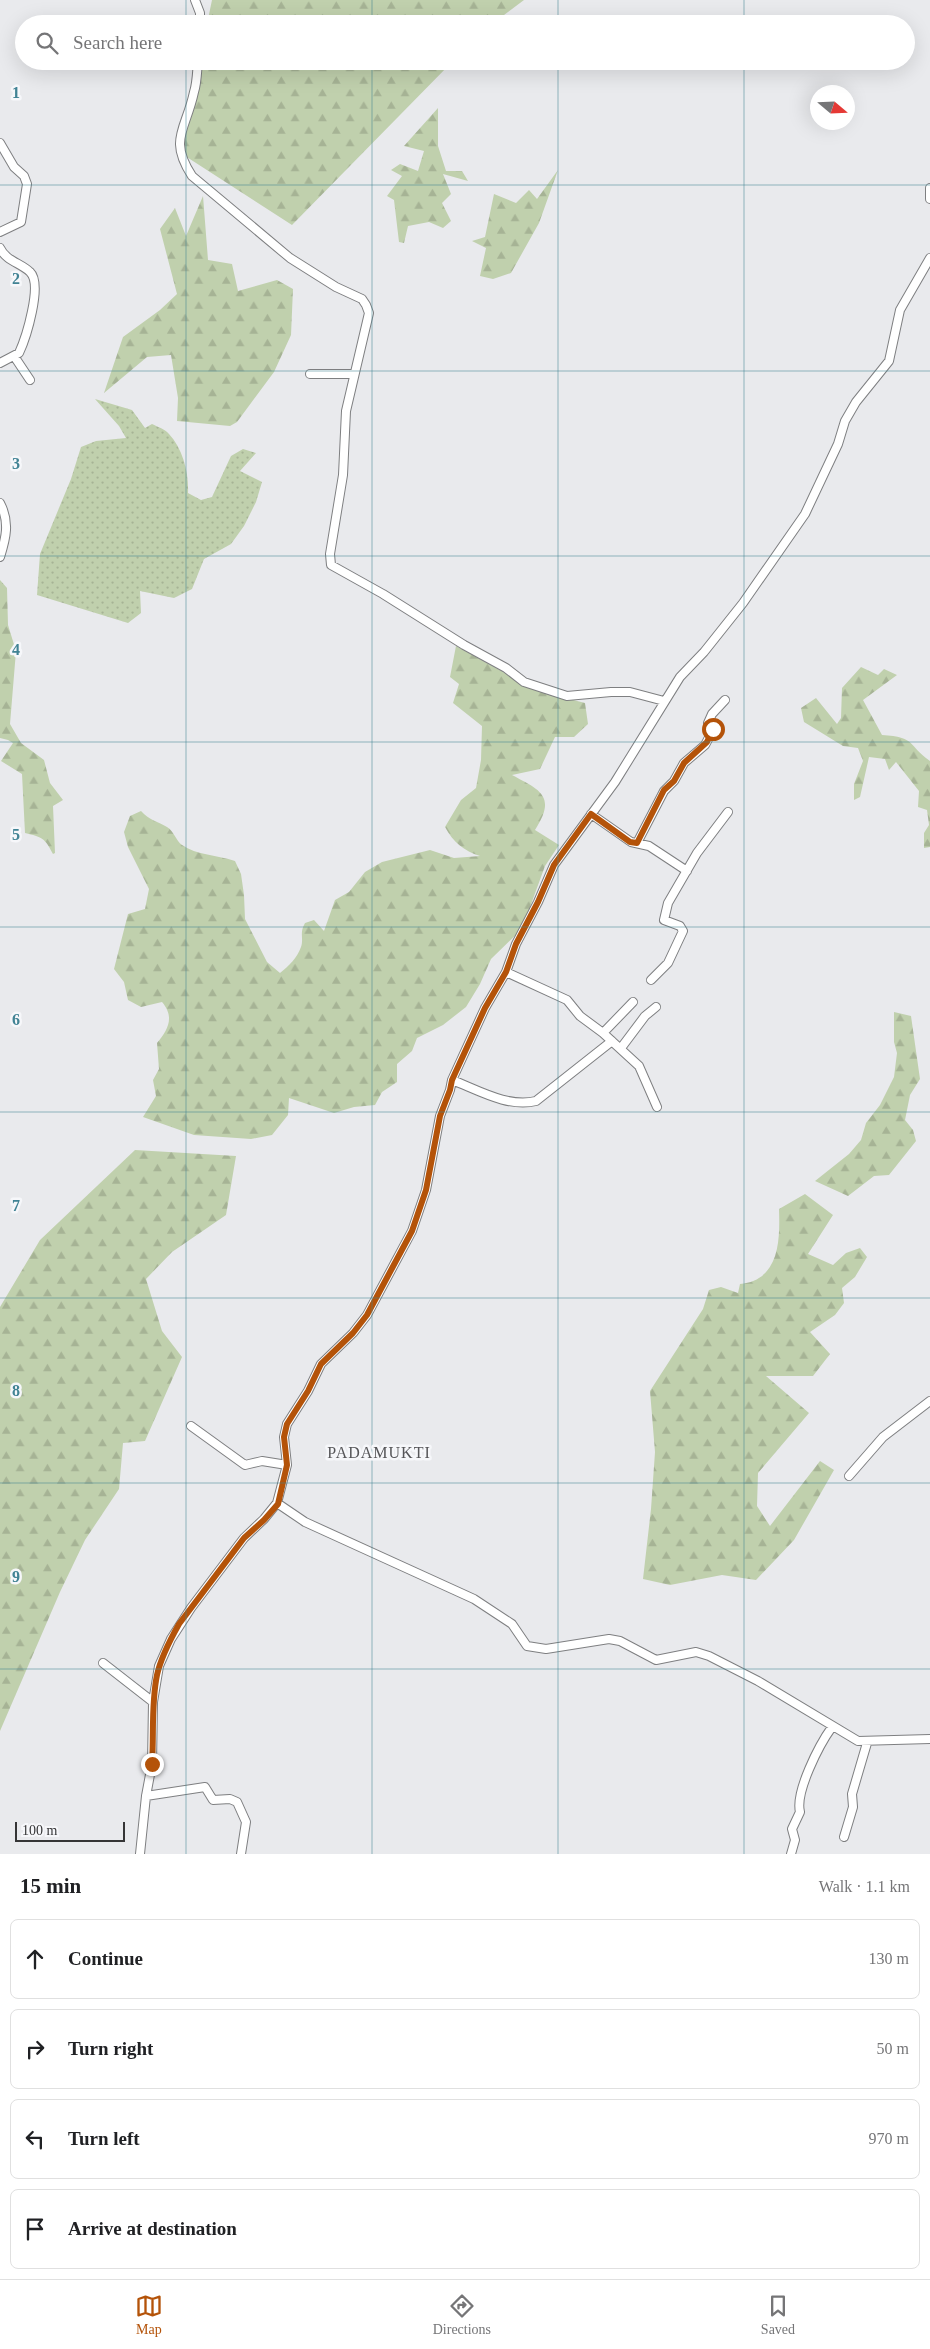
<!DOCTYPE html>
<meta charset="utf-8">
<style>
body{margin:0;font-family:"Times New Roman",serif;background:#f6f6f6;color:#202124}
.compass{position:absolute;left:810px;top:85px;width:45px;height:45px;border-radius:50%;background:#fff;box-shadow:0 5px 20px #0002;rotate:109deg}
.scale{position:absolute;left:15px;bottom:12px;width:110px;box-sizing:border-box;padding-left:5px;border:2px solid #353536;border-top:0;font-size:14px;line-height:18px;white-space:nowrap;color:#353536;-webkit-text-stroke:4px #f6f7fa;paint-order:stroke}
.stop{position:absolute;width:15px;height:15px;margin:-11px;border:4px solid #b45309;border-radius:50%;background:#fff}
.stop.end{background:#b45309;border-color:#fff;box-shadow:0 1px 5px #0008}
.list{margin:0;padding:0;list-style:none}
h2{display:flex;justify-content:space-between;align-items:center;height:65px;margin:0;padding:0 20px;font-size:21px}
h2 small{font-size:16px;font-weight:400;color:#757577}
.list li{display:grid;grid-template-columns:32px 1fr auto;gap:15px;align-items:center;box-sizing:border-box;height:80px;margin:0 10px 10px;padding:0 10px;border:1px solid #e0e0e0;border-radius:8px}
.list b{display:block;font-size:19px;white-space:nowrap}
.list em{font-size:16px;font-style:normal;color:#757577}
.icon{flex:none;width:28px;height:28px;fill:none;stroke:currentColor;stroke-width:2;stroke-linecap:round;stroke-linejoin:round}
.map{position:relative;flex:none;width:930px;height:1854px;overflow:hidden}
.search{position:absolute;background:#fff;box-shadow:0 5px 20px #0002;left:15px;right:15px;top:15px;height:55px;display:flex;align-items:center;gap:12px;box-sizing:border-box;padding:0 18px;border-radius:28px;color:#757577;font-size:19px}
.sheet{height:425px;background:#fff}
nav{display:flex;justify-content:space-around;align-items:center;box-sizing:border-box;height:70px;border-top:1px solid #e0e0e0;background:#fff;font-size:14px;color:#757577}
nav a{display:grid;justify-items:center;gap:2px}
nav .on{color:#b45309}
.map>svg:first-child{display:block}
.grass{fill:url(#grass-dots)}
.forest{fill:url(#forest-firs)}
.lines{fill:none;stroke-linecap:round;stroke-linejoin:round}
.minor-casing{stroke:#7e7f81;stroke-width:10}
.minor{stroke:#fff;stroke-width:8}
.route{stroke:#b45309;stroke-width:6}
.grid{fill:none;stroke:#418394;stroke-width:1;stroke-opacity:0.55}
.labels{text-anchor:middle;stroke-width:5;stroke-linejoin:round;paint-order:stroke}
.quarter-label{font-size:16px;letter-spacing:1px;fill:#555558;stroke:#f6f7fa}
.grid-label{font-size:16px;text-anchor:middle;font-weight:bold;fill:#418394;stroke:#f6f7fa;stroke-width:5;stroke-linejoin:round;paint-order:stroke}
</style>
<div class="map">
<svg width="930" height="1854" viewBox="0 0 930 1854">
<defs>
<pattern id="grass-dots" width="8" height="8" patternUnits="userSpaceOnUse" patternTransform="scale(1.25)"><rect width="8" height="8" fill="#c0d0ad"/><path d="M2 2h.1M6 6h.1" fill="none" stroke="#a6b395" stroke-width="1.8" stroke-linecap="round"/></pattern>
<pattern id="forest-firs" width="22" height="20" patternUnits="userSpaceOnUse" patternTransform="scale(1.25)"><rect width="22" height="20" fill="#c0d0ad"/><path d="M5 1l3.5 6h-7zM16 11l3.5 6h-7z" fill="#a6b395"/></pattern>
</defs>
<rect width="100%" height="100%" fill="#e9eaed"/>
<path class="grass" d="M95,399L132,410L145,428L152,424C158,427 165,429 169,434C183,449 189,473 188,493L201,500L212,497L231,456L243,449L256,453L240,471L262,482L256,502L244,526L231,544L204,559L192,589L174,598L140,591L141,613L128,623L37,595L40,554L71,479L81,447L96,441L126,438L119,426Z"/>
<path class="forest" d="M212,0H524L492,24H207Z
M199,61H453L292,225L179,152Z
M438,108V146L446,171H462L468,181L443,174L451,194L442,203L451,221L443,228L429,222L408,226L404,243L399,242L394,200L387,196L402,176L391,170L400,164L418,171L424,151L404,146Z
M558,170L539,223L511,273L493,279L480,276L486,248L472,241L485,237L494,194L516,203L529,190L537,199Z
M203,196L208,260L232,264L238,291L277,280L293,289L291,335L274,372L237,422L230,426L177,421L178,398L171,355L147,357L104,393L123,337L160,310L177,294L160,229L175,208L186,236Z
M0,580L7,588L8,625L16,651L10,724L21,743L44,760L50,783L63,800L53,806L55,853L53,854C45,838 42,837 25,833L22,774L1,761L13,743L8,740L0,738Z
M456,646L538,691L585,703L588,724L574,737H555L540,769L512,775C540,790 557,796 535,830L559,845L545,866L522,929L491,959L480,984L466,1007L443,1025L417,1038L412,1051L397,1064V1082L382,1092L375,1105L354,1107L334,1113L289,1098L288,1115L272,1135L251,1139L194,1135L143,1117L156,1096L153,1080L159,1069L157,1043C168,1030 175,1017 162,1002L141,1007L128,1000L124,982L114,969L128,914L145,909L149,889L128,847L124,832L130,816L141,811C149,820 157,821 167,827C174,831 176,841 182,845C196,855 218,855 235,861L241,874L244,895L245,919L267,962L280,973C289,966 297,958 301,947C304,938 299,933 305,923L314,920L324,931L335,900L349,892L365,872L382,862L430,850L454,858L480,856C464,851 453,842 445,827L461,800L476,788L481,760L482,726L453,703L459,684L450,677Z
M861,667L878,675L884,669L897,675L863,700L882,735C917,737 907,745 930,761V847L924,848V833L929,825L927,810L918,807L919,791L896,762L889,770L885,759L869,757L860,797L854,800V784L863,761L858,748L843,746L804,722L801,708L816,698L837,724L841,718L842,688Z
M894,1012L911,1016L920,1079L910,1095L905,1120L913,1130L916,1141L889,1175L874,1176L848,1196L815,1181L849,1154L861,1140L866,1123L880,1105L894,1077L897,1053L894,1042Z
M135,1150L236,1156L226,1215L172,1252L146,1279L162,1331L182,1357L145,1441L123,1443L119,1489L85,1540L60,1592L0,1731V1307L40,1240Z
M805,1194L833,1215L808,1254L833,1265L846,1253L860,1248L867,1257L855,1277L842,1288L844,1303L835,1315L810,1332L830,1354L813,1376H766L809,1413L758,1473L757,1506L770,1526L820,1461L834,1470L794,1540L756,1580L722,1575L670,1585L643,1579L651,1509L655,1452L650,1391L703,1309L709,1290L721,1287L738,1293L740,1284C780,1280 780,1240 779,1209Z"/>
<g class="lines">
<g class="minor-casing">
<path id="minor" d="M195,0L200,13V24
M198,61C197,71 197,83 194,92C186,130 168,139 192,176L290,258L336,287L362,299L366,305L369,313L346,411L343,475L330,554L331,565L383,594L464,645L506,668L524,682L567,696L611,692H630L664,701
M0,143L14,167L24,176L27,184L21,222L0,232
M930,188V199
M0,248C6,261 21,263 30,272C43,284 26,338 19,353L0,363
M14,356L30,380
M310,374H354
M0,503C10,522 6,538 0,557
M591,814L631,842L649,846L687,871
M637,843L664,791L674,781L684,763L705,745L713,730L708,723L712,714L725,700
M506,972L567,1000L580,1016L603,1033L639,1066L657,1107
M651,980L668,963L683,931L680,926L664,920L668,903L697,853L728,812
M603,1033L633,1002
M621,1048L645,1016L656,1007
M452,1080C478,1090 508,1108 536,1101L612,1041
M191,1426L245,1465L262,1461L287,1465
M849,1476L883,1437L930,1401
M277,1503L305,1522L474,1599L512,1624L527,1646L546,1649L609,1639L620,1641L656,1660L696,1652L709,1656L758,1681L858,1741L930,1739
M103,1663L153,1702
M146,1796L205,1787L213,1800L230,1799L237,1802L246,1822L241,1854
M844,1837L853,1807L852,1794L867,1743
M140,1854L146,1796L152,1764L153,1702L159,1666L171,1639L191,1608L244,1538L264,1519L277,1503L287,1465L284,1437L287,1424L308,1391L321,1364L353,1333L367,1315L412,1231L426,1190L440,1116L450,1090L452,1080L485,1008L506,972L516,944L538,902L554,865L615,782L680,677L704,652L743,603L805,514L838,444L845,421L856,402L889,361L900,310L930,258
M791,1854L795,1840L792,1829L800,1812C795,1792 819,1745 832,1727"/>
</g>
<use href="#minor" class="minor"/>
</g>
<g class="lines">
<path class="route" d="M152,1764C154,1734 151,1704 157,1675C161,1657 170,1640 179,1624L244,1538L264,1520L278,1504L287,1465L284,1437L287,1424L308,1391L321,1364L353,1333L367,1315L412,1231L426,1190L440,1116L450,1090L452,1080L485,1008L506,972L516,944L538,902L554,865L591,814L630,842L637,843L664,790L674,781L684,763L707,742L713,729"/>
</g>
<path class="grid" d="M186,0V24M372,0V24M558,0V24M744,0V24M186,61V1854M372,61V1854M558,61V1854M744,61V1854M0,185H930M0,371H930M0,556H930M0,742H930M0,927H930M0,1112H930M0,1298H930M0,1483H930M0,1669H930"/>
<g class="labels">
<g class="quarter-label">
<text x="379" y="1458">PADAMUKTI</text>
</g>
</g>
<g class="grid-label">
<text x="16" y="98">1</text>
<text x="16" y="284">2</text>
<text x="16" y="469">3</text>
<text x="16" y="655">4</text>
<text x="16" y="840">5</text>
<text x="16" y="1025">6</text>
<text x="16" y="1211">7</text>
<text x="16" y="1396">8</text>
<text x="16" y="1582">9</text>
</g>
</svg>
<svg class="compass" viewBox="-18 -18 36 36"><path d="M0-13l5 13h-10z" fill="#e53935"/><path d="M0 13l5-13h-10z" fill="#757577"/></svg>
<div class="scale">100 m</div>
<div class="stop" style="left:713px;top:729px"></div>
<div class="stop end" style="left:152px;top:1764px"></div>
<div class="search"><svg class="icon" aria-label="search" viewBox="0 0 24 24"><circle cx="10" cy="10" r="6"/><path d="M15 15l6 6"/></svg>Search here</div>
</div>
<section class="sheet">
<h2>15 min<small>Walk · 1.1 km</small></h2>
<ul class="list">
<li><svg class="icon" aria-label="ahead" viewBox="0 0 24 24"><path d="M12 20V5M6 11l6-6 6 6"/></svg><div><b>Continue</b></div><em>130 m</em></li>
<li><svg class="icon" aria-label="right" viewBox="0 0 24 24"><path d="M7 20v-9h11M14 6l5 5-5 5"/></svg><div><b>Turn right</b></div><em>50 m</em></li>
<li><svg class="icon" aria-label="left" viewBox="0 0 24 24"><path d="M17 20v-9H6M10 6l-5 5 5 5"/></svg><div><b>Turn left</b></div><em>970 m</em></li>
<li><svg class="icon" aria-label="arrive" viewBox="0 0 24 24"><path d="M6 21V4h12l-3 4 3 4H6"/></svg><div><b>Arrive at destination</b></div></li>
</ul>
</section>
<nav>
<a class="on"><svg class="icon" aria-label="map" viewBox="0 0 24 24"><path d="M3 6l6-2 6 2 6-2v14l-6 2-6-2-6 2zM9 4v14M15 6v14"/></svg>Map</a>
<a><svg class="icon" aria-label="directions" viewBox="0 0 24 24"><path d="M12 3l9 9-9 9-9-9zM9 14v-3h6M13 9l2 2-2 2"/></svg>Directions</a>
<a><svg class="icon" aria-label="saved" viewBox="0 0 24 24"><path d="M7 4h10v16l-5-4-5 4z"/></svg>Saved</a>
</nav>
